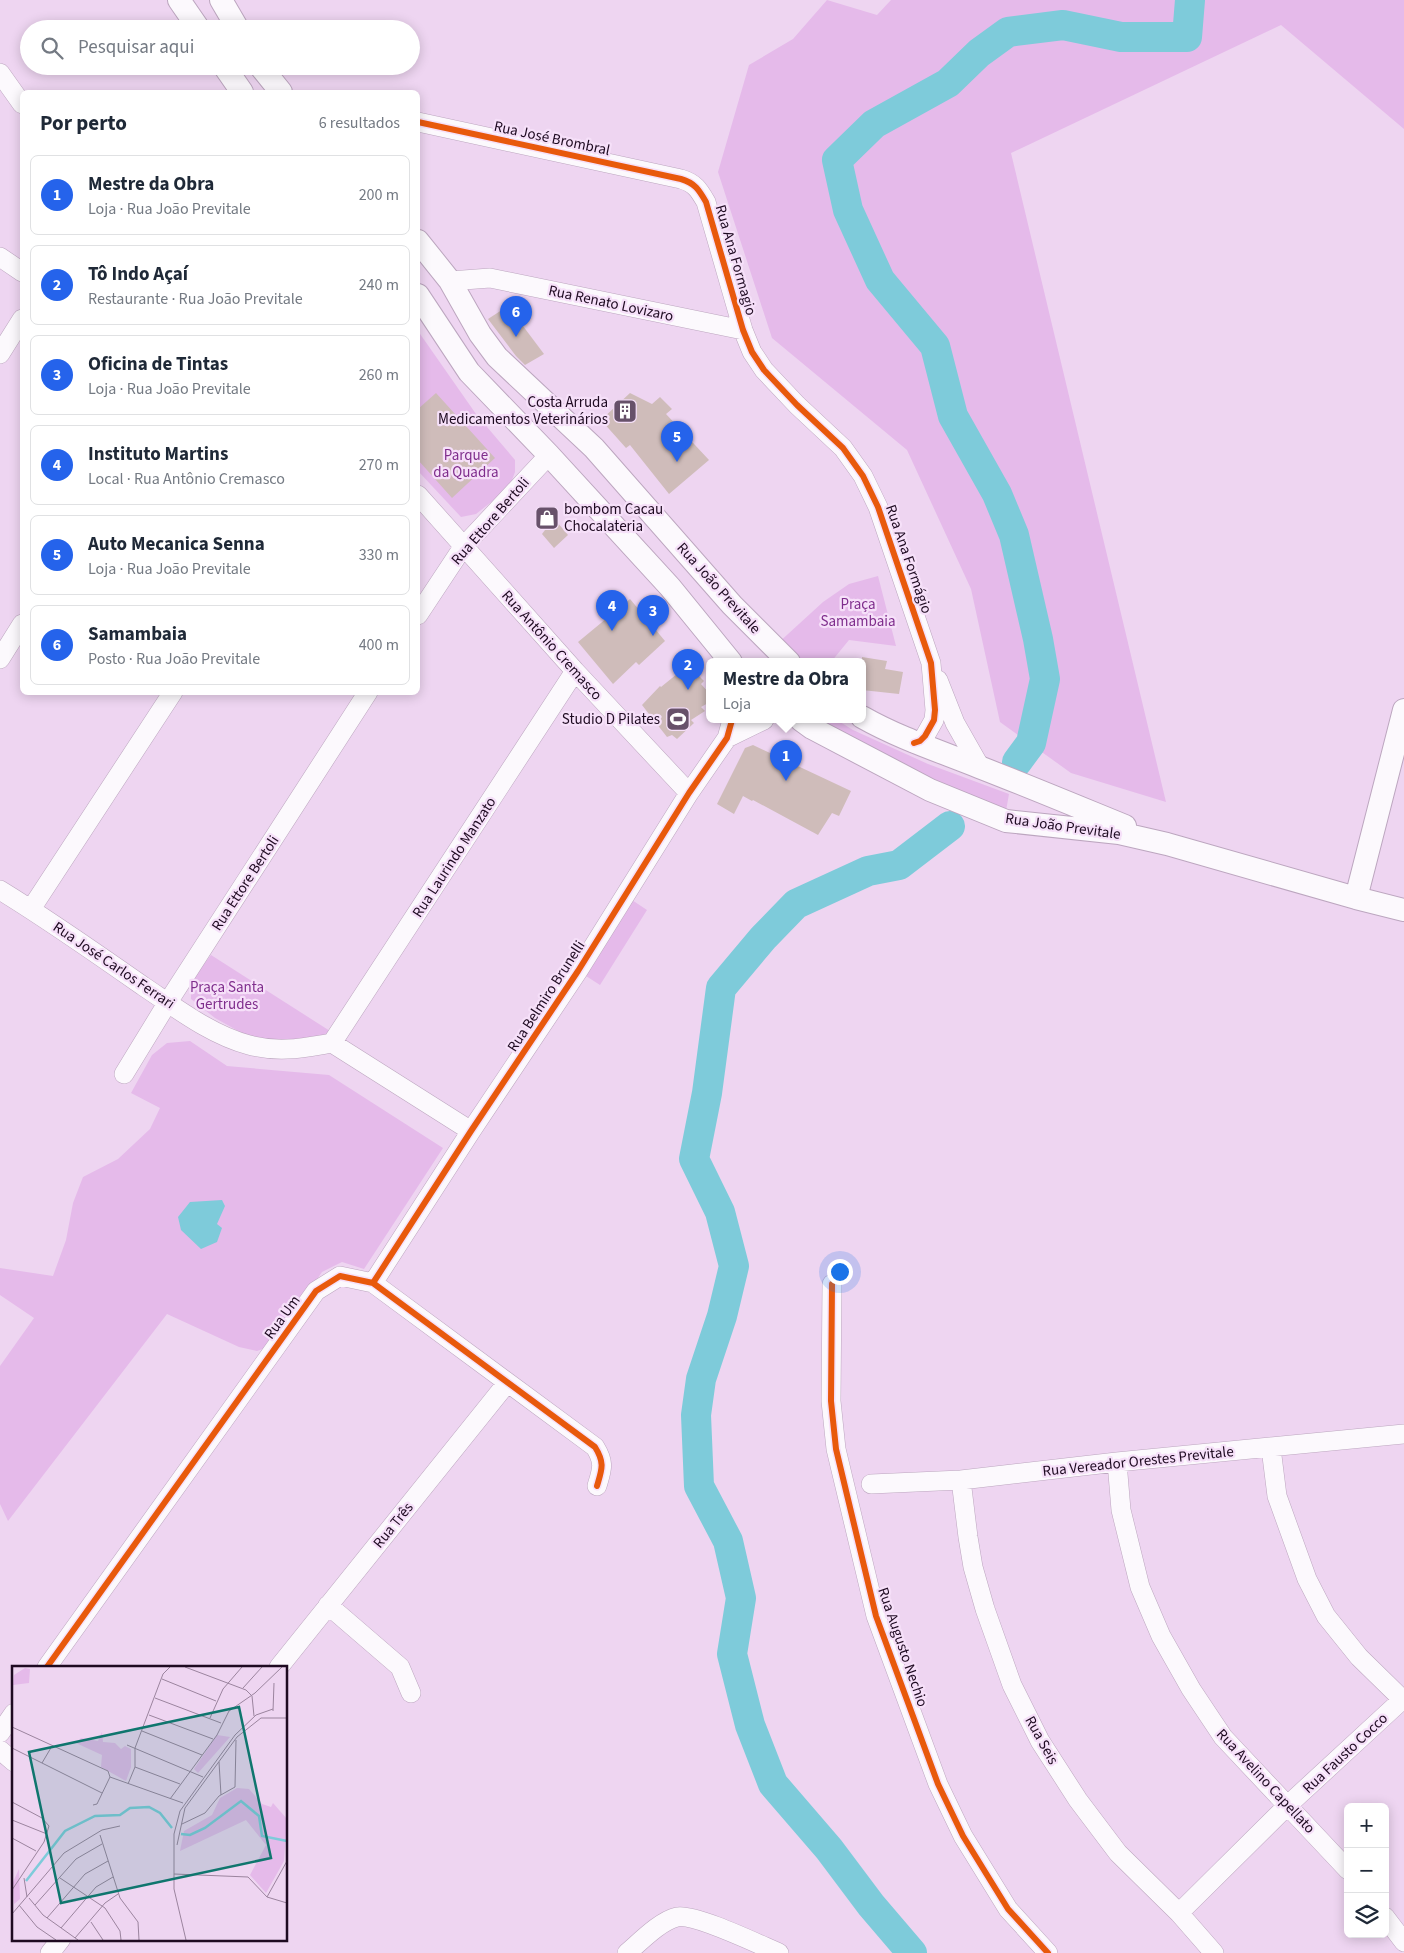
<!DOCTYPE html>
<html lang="pt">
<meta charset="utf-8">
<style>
body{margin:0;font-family:"Source Sans 3",sans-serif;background:#f6f6f7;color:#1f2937}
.controls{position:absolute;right:15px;bottom:15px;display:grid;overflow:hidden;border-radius:8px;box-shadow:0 2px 12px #0003}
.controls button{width:45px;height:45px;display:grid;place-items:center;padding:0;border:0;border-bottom:1px solid #e0e1e3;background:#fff;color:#1f2937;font:25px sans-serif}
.you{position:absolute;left:839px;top:1271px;width:18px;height:18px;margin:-12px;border:4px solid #fff;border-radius:50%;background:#1a73e8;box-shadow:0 0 0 8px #1a73e833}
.badge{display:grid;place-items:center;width:32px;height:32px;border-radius:50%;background:#2563eb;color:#fff;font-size:16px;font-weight:700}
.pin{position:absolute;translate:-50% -41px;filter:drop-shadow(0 1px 2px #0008)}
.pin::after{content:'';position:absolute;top:26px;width:18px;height:15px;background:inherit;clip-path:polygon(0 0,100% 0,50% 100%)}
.popup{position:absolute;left:706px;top:658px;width:160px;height:65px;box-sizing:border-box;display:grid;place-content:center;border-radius:8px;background:#fff;filter:drop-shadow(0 1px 4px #0005);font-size:16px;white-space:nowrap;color:#747a83}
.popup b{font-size:19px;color:#1f2937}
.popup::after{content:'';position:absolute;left:50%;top:100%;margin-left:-10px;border:10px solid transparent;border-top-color:#fff}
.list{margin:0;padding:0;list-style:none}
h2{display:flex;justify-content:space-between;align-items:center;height:65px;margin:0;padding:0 20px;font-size:21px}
h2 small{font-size:16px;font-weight:400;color:#747a83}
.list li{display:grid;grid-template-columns:32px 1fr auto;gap:15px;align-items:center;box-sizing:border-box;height:80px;margin:0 10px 10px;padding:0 10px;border:1px solid #e0e1e3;border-radius:8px}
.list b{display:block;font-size:19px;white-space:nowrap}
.list p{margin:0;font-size:16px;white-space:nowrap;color:#747a83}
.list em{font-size:16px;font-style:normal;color:#747a83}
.icon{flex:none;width:28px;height:28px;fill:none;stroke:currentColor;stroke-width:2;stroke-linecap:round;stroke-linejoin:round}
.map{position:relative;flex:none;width:1404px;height:1953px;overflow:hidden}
.search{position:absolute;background:#fff;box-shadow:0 2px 12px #0003;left:20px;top:20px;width:400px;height:55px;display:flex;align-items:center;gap:12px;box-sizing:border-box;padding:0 18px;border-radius:28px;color:#747a83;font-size:19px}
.panel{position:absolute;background:#fff;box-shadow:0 2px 12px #0003;left:20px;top:90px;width:400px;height:605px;border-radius:8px}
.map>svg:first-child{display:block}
.green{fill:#e5baea}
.water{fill:#7ecbda}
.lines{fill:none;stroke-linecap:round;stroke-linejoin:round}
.river{stroke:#7ecbda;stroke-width:30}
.building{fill:#cfbcba}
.minor-casing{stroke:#bca6bf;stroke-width:20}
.major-casing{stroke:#bca6bf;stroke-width:24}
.minor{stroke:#fcf9fd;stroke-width:19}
.major{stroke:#fcf9fd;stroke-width:22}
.cycleway-casing{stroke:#f6e0f9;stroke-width:9}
.cycleway{stroke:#e8590c;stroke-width:6}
.labels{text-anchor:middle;stroke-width:4.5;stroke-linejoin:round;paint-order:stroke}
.street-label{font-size:15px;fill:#1e0a21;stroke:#f6e0f9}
.poi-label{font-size:15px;fill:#1e0a21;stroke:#f6e0f9;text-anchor:end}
.park-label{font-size:15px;fill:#7f2d8c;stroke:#f6e0f9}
.inset-river{fill:none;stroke:#7ecbda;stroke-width:2.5}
.inset-road{fill:none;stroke:#9b849e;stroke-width:1}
.view{fill:#0f766e;fill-opacity:0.15;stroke:#0f766e;stroke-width:2.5}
.inset-edge{fill:none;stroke:#1e0a21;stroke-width:2.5}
</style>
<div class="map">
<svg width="1404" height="1953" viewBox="0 0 1404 1953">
<rect width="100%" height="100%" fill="#eed5f1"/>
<path class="green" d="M827,0L877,15L891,0H1404V129L1281,25L1011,153L1166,802L1071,773L1000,722L971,589L907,450L772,338L718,172L749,65L793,39Z
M418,331L476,414L515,460V472L509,488L476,514L461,517L418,471Z
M878,576L896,646L849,640L831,662H799L776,645L823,602L849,584Z
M813,720H837L853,730L928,764L1009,794L1006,811L882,756Z
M632,900L647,910L600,985L586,976Z
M211,955L330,1031L322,1039L300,1046L247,1036L215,1018L191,999C191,978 199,971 211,955Z
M190,1041L227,1066L329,1075L443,1148L364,1269L342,1262L322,1272L271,1346L257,1351L239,1347L167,1314L8,1521L0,1504V1366L34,1318L0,1295V1268L53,1276L66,1240L73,1203L83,1177L118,1159L150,1129L160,1108L131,1093L152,1055L167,1043Z"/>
<path class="water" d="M222,1200L225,1206L217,1224L222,1228L217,1242L201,1249L181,1230L178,1217L190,1202Z"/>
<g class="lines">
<path class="river" d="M1017,762L1031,743L1045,679L1038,639L1014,535L997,494L953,416L935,346L880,280L848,210L837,160L874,124L948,83L979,53L1008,32L1063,25L1121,37H1187L1190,0
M912,1953L871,1905L829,1849L773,1784L750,1725L732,1654L741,1598L728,1541L699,1486L696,1415L701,1379L722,1316L734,1266L720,1212L694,1159L707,1093L721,988L763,938L796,904L868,871L899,865L950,826"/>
</g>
<path class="building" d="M508,306L544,354L525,365L516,356L488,319Z
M436,393L495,458L452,498L418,460V409Z
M630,393L652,404L660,397L672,409L666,414L709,460L669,494L630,445L626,448L601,420Z
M546,509L568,535L554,548L542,534L545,530L536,522Z
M630,599L665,641L639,665L636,662L613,684L578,642Z
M862,657L887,661L885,669L903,672L899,694L862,690Z
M688,665L704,681L701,684L710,694V702L701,707L705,711L691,720L694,723L677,739L672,735L667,737L642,705L660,686L661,687Z
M753,745L851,791L839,816L832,813L818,835L753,800L752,801L743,796L734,814L717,804L745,748Z"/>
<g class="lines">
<g class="minor-casing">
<path id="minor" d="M0,73L22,104
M418,122L681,179C695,183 699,190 706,202L743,330L752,352L764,370L797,405L843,448L863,476L878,507L931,663L935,710L934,720L925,736L920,741L914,743
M0,257L22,272
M450,281L490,278L743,330
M0,354L22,319
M418,495L575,671L689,793
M418,615L463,547L549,455
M0,659L22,624
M938,680L955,723L980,767
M727,738L764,720
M0,890C49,920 96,953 143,986C176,1008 211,1035 249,1045C280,1053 302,1048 332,1043L471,1131
M31,909L173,692
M332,1043L575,671
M124,1074L168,1002L368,692
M373,1283L471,1131L578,971L689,793L727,738L732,720
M832,1284L831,1401L836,1449L876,1616L938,1784L963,1836L1008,1909L1048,1953
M1271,1448L1277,1496L1307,1579L1326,1616L1359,1657L1404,1701
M1117,1462L1121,1510L1140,1587L1161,1636L1191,1689L1223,1737L1348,1870
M961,1480L968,1537L973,1567L985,1609L1012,1685L1040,1741L1078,1800L1118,1853L1179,1913L1214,1953
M871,1484L961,1480L1117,1462L1404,1434
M328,1605L400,1667L411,1693
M47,1667L316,1291L340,1276L373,1283L595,1447C605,1463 602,1469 597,1486
M279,1667L507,1383
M0,1733L14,1713
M0,1750L14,1762
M1179,1913L1288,1805L1404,1698
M1385,1917L1404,1942
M50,1953L61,1939
M627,1953C640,1942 660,1921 677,1917C694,1913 760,1945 779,1953"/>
</g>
<g class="major-casing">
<path id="major" d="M179,0L199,29
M221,0L238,29
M224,66L242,92
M260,66L281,92
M418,241L450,281L480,334L497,357L594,448L732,605L789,662
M418,295L469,372L549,455L670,587L731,662
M862,717C899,738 939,751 979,767C1028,786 1076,806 1125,826
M801,720L812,728L930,790L1006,821L1119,833L1167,844L1356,898L1404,910
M1356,898L1404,710"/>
</g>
<use href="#minor" class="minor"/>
<use href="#major" class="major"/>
<g class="cycleway-casing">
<path id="cycleway" d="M418,122L681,179C695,183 699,190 706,202L743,330L752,352L764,370L797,405L843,448L863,476L878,507L931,663L935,710L934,720L925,736L920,741L914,743
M373,1283L471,1131L578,971L689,793L727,738L732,720
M832,1284L831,1401L836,1449L876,1616L938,1784L963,1836L1008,1909L1048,1953
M47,1667L316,1291L340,1276L373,1283L595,1447C605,1463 602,1469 597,1486"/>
</g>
<use href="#cycleway" class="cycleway"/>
</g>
<defs>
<g id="building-square" transform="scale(1.25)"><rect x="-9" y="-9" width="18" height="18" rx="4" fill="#67516a" stroke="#f6e0f9"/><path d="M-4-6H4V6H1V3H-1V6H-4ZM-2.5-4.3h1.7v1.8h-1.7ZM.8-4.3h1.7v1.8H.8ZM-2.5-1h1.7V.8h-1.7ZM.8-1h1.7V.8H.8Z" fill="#fff"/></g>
<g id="shop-square" transform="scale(1.25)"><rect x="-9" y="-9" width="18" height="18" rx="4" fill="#67516a" stroke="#f6e0f9"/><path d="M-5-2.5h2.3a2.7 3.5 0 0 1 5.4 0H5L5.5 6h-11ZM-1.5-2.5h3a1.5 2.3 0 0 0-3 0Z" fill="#fff"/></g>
<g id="stadium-square" transform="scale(1.25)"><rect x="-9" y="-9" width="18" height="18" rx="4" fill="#67516a" stroke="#f6e0f9"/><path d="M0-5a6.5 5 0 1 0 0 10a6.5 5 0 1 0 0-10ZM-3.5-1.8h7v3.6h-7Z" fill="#fff"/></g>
</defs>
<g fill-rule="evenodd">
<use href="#building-square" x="625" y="411"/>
<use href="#shop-square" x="547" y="518"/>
<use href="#stadium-square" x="678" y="719"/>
</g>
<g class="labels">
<g class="street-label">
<text transform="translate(552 138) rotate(12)" y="5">Rua José Brombral</text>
<text transform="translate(736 260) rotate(74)" y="5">Rua Ana Formagio</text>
<text transform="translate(611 303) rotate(12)" y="5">Rua Renato Lovizaro</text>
<text transform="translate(490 521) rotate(-49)" y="5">Rua Ettore Bertoli</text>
<text transform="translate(909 559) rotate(71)" y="5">Rua Ana Formágio</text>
<text transform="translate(719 588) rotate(48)" y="5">Rua João Previtale</text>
<text transform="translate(552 645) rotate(48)" y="5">Rua Antônio Cremasco</text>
<text transform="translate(1063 826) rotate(8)" y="5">Rua João Previtale</text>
<text transform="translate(454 857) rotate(-57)" y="5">Rua Laurindo Manzato</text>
<text transform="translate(245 883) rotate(-57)" y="5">Rua Ettore Bertoli</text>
<text transform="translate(114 965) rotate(34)" y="5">Rua José Carlos Ferrari</text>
<text transform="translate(546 996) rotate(-57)" y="5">Rua Belmiro Brunelli</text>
<text transform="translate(282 1317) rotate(-54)" y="5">Rua Um</text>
<text transform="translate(1138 1461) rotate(-6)" y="5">Rua Vereador Orestes Previtale</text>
<text transform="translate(393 1525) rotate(-51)" y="5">Rua Três</text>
<text transform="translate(903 1647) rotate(71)" y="5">Rua Augusto Nechio</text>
<text transform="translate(1042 1740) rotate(61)" y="5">Rua Seis</text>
<text transform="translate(1345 1753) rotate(-43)" y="5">Rua Fausto Cocco</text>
<text transform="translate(1266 1781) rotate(47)" y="5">Rua Avelino Capellato</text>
</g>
<g class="poi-label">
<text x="608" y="407">Costa Arruda<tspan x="608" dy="17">Medicamentos Veterinários</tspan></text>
<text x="564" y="514" text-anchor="start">bombom Cacau<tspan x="564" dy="17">Chocalateria</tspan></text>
<text x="660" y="724">Studio D Pilates</text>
</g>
<g class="park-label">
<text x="466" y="460">Parque<tspan x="466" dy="17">da Quadra</tspan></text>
<text x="858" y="609">Praça<tspan x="858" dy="17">Samambaia</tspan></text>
<text x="227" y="992">Praça Santa<tspan x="227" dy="17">Gertrudes</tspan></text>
</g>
</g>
<g transform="translate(12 1666)">
<rect width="275" height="275" fill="#eed5f1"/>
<path d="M13,2L18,3L17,17L1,19L2,9ZM90,66L91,76L103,77L109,83L113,80L119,83V101L114,115L89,101L90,89L64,77L69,72L86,75ZM205,69L218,71L186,107L182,103ZM225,122L237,123L250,138L259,141L261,137L275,153L272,195L254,227L238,209L254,179L234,154L168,185L172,165L200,149L208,132ZM7,203L8,233L2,238L1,216Z" fill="#e5baea"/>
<path class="inset-river" d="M169,168L178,169L193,162L229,135L247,150L250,170L275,175M14,215L53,165L83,150L108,149L118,142L137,141L148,147L160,162"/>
<path class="inset-road" d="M173,1L234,24L240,30L242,50M150,13L204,35M231,22L250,1M143,32L209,57M261,45L262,17M137,49L201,73M198,52L211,23L230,1M0,61L96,105L98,111L85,138L81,139M130,65L190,89M115,79L191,111M0,82L90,127M207,96L209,129M30,97L40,80M123,101L168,118M98,111L171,137M116,118L123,101V82L151,8L158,1M158,133L205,69L217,45L243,27L270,1M0,136L30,152L37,160L32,176L0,224M0,154L35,168M170,158L193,147L207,130L223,121L224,74M88,169L108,232L126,256L127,274M0,172L24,185M165,179L173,142L225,71L249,52H275M162,208L236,211L255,231L275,237M12,212L15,231M48,212L93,242L108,265L109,274M255,231L275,195M17,232L31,249L66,274M7,239L25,261L44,274M23,239L64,193L90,178M0,248L52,187L90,164L108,160M35,252L73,208L96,195M79,256L91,274M49,262L84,221L101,211M63,272L93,237L106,228M174,274L162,223V168L168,145L223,69L244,49L261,43"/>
<path class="view" d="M227,41L259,192L49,237L17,86Z"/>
<rect width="275" height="275" class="inset-edge"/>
</g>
</svg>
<div class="controls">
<button>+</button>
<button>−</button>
<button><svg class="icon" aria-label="layers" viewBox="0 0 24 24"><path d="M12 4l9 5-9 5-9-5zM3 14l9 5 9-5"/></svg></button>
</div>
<div class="you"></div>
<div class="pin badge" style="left:786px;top:781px">1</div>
<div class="popup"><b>Mestre da Obra</b>Loja</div>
<div class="pin badge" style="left:688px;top:690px">2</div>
<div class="pin badge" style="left:653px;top:636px">3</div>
<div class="pin badge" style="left:612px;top:631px">4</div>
<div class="pin badge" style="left:677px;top:462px">5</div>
<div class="pin badge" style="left:516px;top:337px">6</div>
<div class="search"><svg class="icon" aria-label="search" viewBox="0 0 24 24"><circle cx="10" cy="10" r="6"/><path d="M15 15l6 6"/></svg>Pesquisar aqui</div>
<section class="panel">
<h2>Por perto<small>6 resultados</small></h2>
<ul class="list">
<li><span class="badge">1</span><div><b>Mestre da Obra</b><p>Loja · Rua João Previtale</p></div><em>200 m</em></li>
<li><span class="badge">2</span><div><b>Tô Indo Açaí</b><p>Restaurante · Rua João Previtale</p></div><em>240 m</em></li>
<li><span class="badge">3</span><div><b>Oficina de Tintas</b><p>Loja · Rua João Previtale</p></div><em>260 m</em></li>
<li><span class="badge">4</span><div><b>Instituto Martins</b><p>Local · Rua Antônio Cremasco</p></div><em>270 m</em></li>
<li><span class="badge">5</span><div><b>Auto Mecanica Senna</b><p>Loja · Rua João Previtale</p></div><em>330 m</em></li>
<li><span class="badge">6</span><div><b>Samambaia</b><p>Posto · Rua João Previtale</p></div><em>400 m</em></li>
</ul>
</section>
</div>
